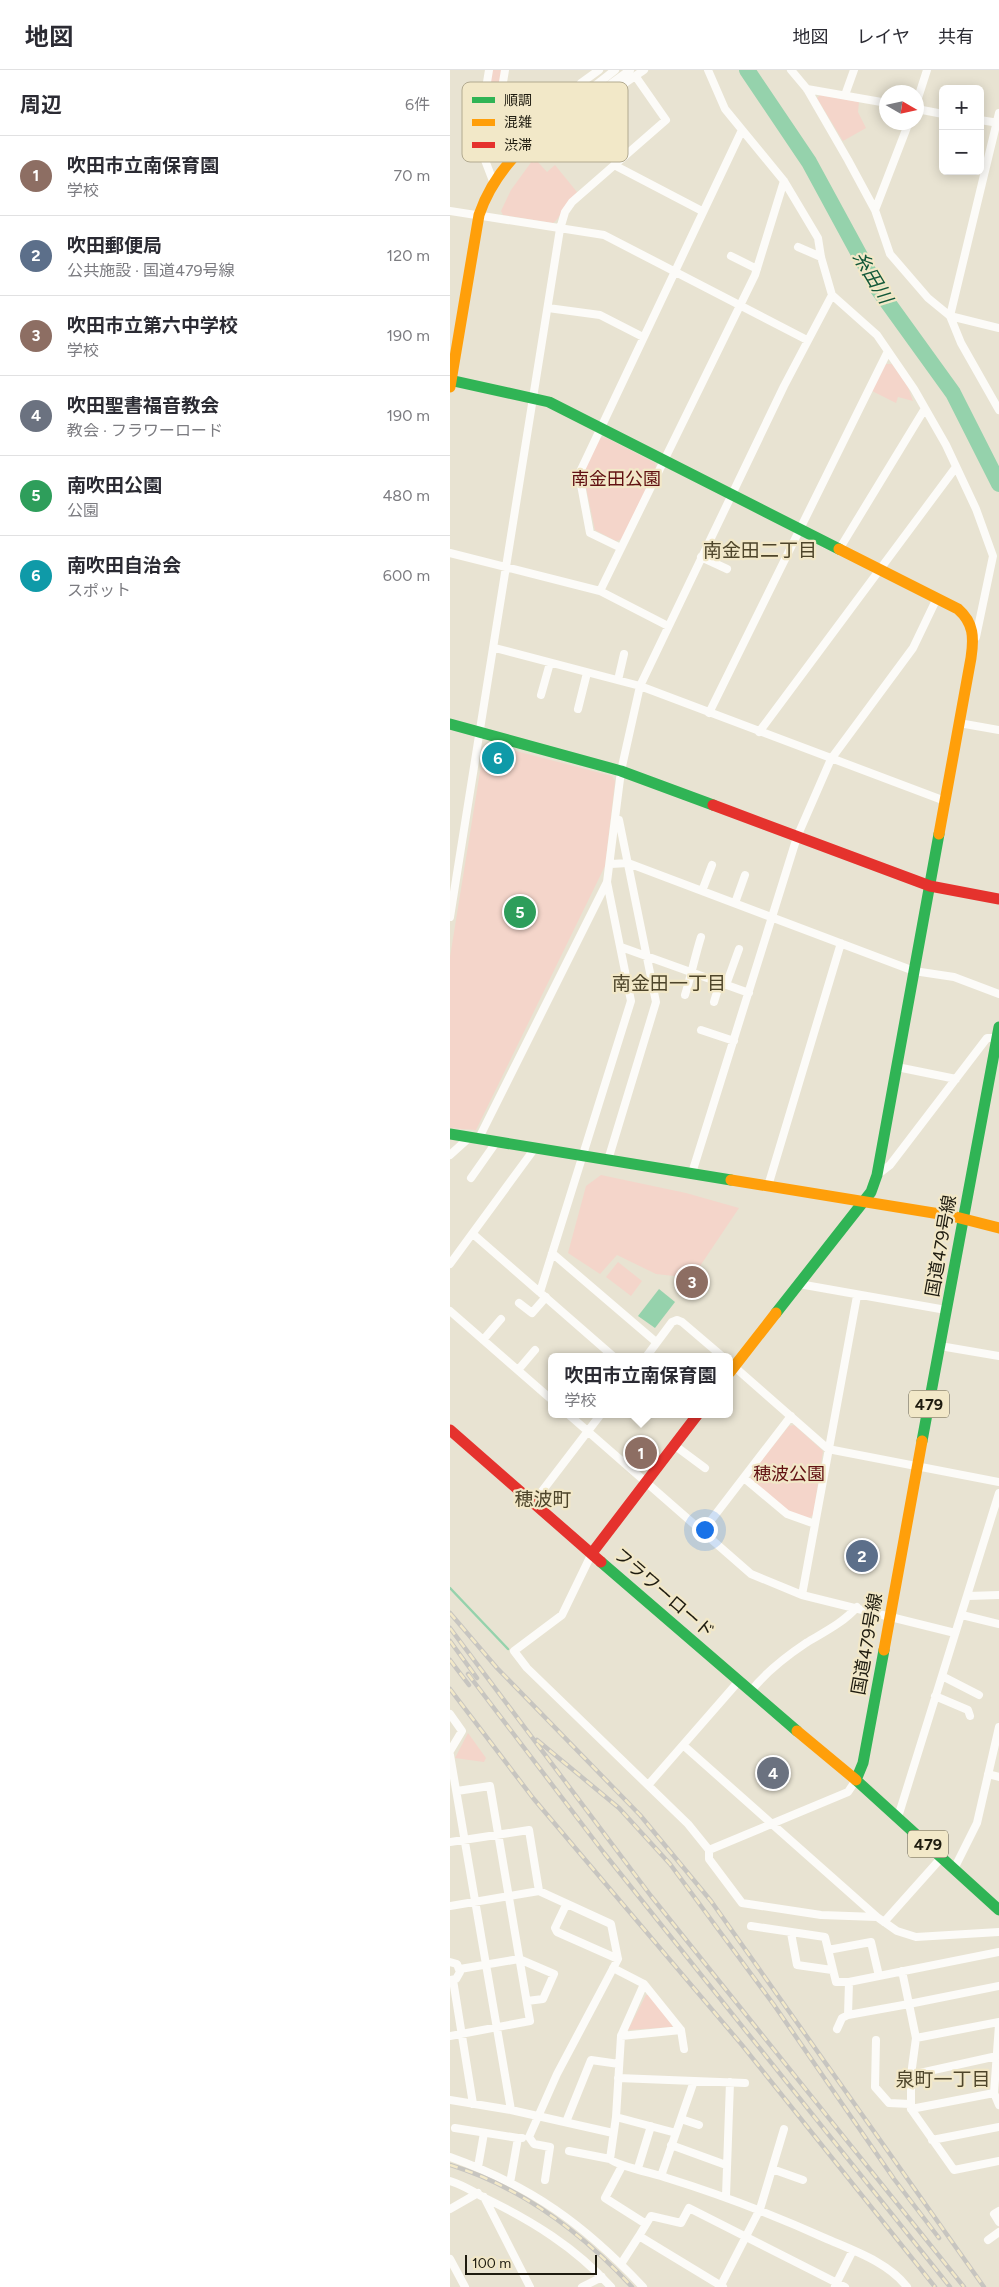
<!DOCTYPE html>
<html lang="ja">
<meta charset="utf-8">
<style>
body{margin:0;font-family:Figtree,"Noto Sans JP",sans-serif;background:#f2f2f3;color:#2b2b33}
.controls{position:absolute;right:15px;top:15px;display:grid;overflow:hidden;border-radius:8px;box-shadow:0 2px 12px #0003}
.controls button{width:45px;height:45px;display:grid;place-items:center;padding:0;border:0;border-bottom:1px solid #e1e1e2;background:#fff;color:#2b2b33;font:25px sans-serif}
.compass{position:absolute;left:429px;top:15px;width:45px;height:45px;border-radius:50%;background:#fff;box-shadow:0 2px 12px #0003;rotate:99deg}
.scale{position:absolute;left:15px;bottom:12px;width:132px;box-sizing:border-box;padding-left:5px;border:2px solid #1e1b0f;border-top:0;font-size:14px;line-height:18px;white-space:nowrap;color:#1e1b0f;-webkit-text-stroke:4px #f2e8c8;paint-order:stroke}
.you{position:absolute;left:254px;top:1459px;width:18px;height:18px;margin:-12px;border:4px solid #fff;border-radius:50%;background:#1a73e8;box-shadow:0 0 0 8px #1a73e833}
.badge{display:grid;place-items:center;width:32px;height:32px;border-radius:50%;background:#0f766e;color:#fff;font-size:16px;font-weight:700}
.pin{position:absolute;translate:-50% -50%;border:2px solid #fff;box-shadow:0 1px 5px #0006}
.popup{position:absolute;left:98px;top:1283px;width:185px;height:65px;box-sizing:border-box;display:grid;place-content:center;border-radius:8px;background:#fff;filter:drop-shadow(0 1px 4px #0005);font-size:16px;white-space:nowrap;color:#7c7c81}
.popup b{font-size:19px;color:#2b2b33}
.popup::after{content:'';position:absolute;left:50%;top:100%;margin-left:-10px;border:10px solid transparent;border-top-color:#fff}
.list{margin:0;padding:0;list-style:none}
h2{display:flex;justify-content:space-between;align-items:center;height:65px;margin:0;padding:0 20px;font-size:21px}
h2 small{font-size:16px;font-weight:400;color:#7c7c81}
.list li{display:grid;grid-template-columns:32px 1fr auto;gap:15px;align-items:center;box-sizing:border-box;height:80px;padding:0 20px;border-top:1px solid #e1e1e2}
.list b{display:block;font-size:19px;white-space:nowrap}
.list p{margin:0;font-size:16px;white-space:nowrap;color:#7c7c81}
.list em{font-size:16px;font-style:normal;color:#7c7c81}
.map{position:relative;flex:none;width:549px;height:2217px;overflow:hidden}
header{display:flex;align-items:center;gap:30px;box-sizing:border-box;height:70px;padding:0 25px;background:#fff;border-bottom:1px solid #e1e1e2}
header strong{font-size:24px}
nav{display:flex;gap:28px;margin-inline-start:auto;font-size:18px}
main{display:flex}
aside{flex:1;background:#fff}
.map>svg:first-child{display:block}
.green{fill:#f4d5ca}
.water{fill:#95d2ac}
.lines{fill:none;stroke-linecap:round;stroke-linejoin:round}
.stream{stroke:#95d2ac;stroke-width:2.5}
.river{stroke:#95d2ac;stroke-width:16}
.street{stroke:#fcfbf8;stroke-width:8}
.fast{stroke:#30b455;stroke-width:11}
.slow{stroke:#ff9f0a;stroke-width:11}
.jam{stroke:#e5322d;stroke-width:11}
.rail-casing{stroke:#c7c5c0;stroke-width:4.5}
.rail{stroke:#f2e8c8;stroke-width:2.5;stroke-dasharray:8;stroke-linecap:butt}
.labels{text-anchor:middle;stroke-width:4.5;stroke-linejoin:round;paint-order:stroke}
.shield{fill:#f2e8c8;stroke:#5e5846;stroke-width:1}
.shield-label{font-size:16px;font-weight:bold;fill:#1e1b0f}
.park-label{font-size:18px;fill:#611011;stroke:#f2e8c8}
.street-label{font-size:18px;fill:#1e1b0f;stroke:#f2e8c8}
.water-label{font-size:19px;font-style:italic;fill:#125839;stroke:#f2e8c8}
.neighbourhood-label{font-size:19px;fill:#4e452a;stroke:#f2e8c8}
.key{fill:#f2e8c8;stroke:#b2aa90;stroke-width:1}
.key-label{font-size:14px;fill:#1e1b0f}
</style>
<header>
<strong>地図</strong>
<nav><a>地図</a><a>レイヤ</a><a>共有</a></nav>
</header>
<main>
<aside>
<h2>周辺<small>6件</small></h2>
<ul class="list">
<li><span class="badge" style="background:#8d6e63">1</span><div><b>吹田市立南保育園</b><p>学校</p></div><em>70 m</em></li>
<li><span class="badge" style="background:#5c6f8a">2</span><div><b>吹田郵便局</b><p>公共施設 · 国道479号線</p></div><em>120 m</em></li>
<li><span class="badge" style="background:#8d6e63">3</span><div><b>吹田市立第六中学校</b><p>学校</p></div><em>190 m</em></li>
<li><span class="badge" style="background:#6b7280">4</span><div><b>吹田聖書福音教会</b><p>教会 · フラワーロード</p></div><em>190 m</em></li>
<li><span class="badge" style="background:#2e9e5b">5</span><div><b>南吹田公園</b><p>公園</p></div><em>480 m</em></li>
<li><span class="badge" style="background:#0f9aa8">6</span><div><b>南吹田自治会</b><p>スポット</p></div><em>600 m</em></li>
</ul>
</aside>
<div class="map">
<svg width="549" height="2217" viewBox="0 0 549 2217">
<rect width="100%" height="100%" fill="#e8e3d2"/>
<path class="green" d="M42,0H52L38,80L33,78L32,58Z
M370,25L409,32L408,42L416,58L393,71L367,28Z
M86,90L97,102L105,95L127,122C118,130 109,150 103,153L53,145L51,141L61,120L82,91L84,93Z
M434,294H442L458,317L463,331L448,327L446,333L422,321Z
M155,367L205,393L206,398L172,469L166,471L145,460L133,403L150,368Z
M39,674L162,706L165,711L155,796L26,1060L0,1058V887L34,677Z
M151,1105L236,1123L289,1138L242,1208L206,1204L167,1185L150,1204L118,1183L136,1116Z
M168,1192L192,1211L181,1226L156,1207Z
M344,1355L373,1381L363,1445L358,1449L338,1441L301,1410V1404L339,1356Z
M18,1663L36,1688L34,1692L5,1688Z
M196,1925H199L222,1955V1957L178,1960Z"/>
<path class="water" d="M209,1219L225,1232L205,1258L188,1246Z"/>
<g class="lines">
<path class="stream" d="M0,1518L58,1579"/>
<path class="river" d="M297,0L359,92L428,219L503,323L549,414"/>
<path class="street" d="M39,0L29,61L30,77L43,111
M55,0L44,66L57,92
M258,0L275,39L334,111L368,168L371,187L382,225L427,265L464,319L496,375L526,439L543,486L526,567
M341,0L357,19L398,90L425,140L440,184L478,228L500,246L511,273L549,340
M357,19L437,33
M395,25L404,0
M128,29L165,0
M467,31L477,0
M123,36L154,19L180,0
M467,39L493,44
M112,41L146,33L194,0
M112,41L131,13L149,0
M549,43L500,246L549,258
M530,50L549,53
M164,95L252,141
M425,140L459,52
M0,141L154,165L357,270
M348,177L371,187
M281,186L307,199
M98,238L150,245L193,267
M171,478L140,463L129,404L292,60
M390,478L474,340
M0,483L150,521L218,556
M251,487L277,499
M150,521L305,205L334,111
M45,578L190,616L495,731
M168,610L174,584
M91,625L100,593
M128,639L137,603
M259,643L438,281
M509,653L549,660
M309,662L506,397
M161,794L178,793L464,901L504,907L549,924
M252,821L262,795
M285,833L295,805
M0,847L110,159L115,142L122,132L216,50L186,7
M171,877L299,923
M276,915L289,879
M235,925C241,906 245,886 251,867
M264,932L270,912
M251,960L284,971
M447,997L506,1009
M29,1068L157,812L171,701L190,616L334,316L382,225
M0,1085L20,1067
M158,1090L206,932L169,750
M242,1103L347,767L381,689L463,578L487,528
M427,1105L440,1095L537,968H547
M21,1108L47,1071
M318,1116L391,873
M23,1164L164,1287
M102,1183L206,1272
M0,1194L85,1078
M349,1214L496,1240
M90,1222L181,931L157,812
M69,1233L82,1243L96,1227
M0,1241L102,1330
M33,1270L51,1249
M490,1276L549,1286
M196,1287L222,1252L227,1250L232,1252L273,1287
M280,1293L378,1379L549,1412
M68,1300L85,1280
M118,1344L301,1504L352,1525L505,1563
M224,1375L255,1398
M294,1408L337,1444L365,1454
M83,1433L151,1344
M252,1462L341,1346
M142,1483L112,1545L64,1581L77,1598L238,1754L259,1780V1789L292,1833L371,1845L427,1847L447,1861L466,1867L549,1862
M352,1525L407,1226
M518,1526L549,1525
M512,1545L549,1554
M492,1606L529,1625
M300,1622C315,1603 335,1587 356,1573C374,1562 393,1553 407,1537
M485,1626L518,1640L520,1646
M0,1644L12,1661L0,1681
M233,1675L427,1847
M0,1685L61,2040
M538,1704L549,1707
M199,1714L288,1612
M448,1747L549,1423
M0,1772L79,1760L89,1821
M259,1780L398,1722L406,1710
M504,1799L527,1753L549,1657
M116,1835L105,1858L107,1862L168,1889
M0,1836L89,1821L161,1854L168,1889L107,2004L79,2067
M434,1852L492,1787
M301,1856L375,1867L386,1912H399L398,1945L459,1934L466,1968L461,2005V2039L544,2023
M341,1863L347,1895L382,1900
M378,1880L421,1872L429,1906
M0,1892L7,1894L10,1902L6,1909L0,1910
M10,1899L69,1889L104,1904L93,1929L77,1931
M452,1901L459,1934L549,1916
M3,1910L23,2034
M399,1912L549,1882
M194,1914L231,1960L234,1979
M549,1955L544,2023L549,2035
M387,1959L392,1948L398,1945
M0,1966L80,1951L40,1716L7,1721
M171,1966L231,1960
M466,1968L549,1952
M426,1970L425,2017L439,2033L460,2034
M461,2005L547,1986
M168,2008L295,2013
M0,2030L61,2040L163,2063
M461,2039L504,2100L549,2091
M166,2047L226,2063
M231,2049L249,2055
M116,2052L141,1990L169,1994
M5,2058L68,2068
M79,2067L84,2074L100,2077L95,2110
M482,2070L549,2057
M221,2075L276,2095
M119,2081L160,2089C165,2095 206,2104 217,2108C272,2125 324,2145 377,2169C405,2181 439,2193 457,2217
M0,2087C81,2116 134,2154 193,2217
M160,2089L166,2047L171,1966L194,1914L163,1898
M172,2096L155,2128L196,2154
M28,2097L34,2063
M188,2098L201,2056
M322,2099L353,2110
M211,2106L244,2011
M0,2111C16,2116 21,2121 35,2128C82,2151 125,2177 161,2217
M60,2113L68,2068H72
M276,2126L280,2012
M34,2127L80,2217
M0,2139L28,2123
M549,2141L544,2144L549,2152
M189,2166L201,2146L231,2153L239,2138L395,2217
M538,2170L549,2162
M0,2189L15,2217
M171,2194L189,2166L273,2217
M385,2216L403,2180
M132,2217L152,2207
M270,2217L310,2139L334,2059"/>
<path class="fast" d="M0,310L99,332L389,479
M0,654L171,701L263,735
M0,1064L281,1110
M326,1243L421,1122L427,1105L489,764
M472,1371L549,957
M151,1492L347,1661
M434,1580L413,1693L406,1710L549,1840"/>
<path class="slow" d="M0,317L29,145C44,100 77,72 112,41
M389,479L508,539C524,553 524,568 521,588L489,764
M281,1110L502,1146L549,1158
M280,1302L326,1243
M434,1580L472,1371
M347,1661L406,1710"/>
<path class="jam" d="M263,735L480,816L549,829
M0,1360L151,1492
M142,1483L248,1344"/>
<g class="rail-casing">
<path id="rail" d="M0,1543L47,1598L190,1745L261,1831L534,2217
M0,1558L201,1826L514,2217
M0,1571L27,1608
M0,1590L19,1615
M18,1604L154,1783L500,2217
M0,1619L83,1728L292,1975L485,2217
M87,1670L169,1738L220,1794L324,1935L444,2109L489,2168
M0,2095C71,2117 132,2163 182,2217"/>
</g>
<use href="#rail" class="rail"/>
</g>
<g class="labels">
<g class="shield">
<rect x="459" y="1320.5" width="40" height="27" rx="4"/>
<rect x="458" y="1760.5" width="40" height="27" rx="4"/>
</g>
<g class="shield-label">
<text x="479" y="1340">479</text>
<text x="478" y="1780">479</text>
</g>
<g class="park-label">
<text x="166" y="415">南金田公園</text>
<text x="339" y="1410">穂波公園</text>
</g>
<g class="street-label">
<text transform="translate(491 1176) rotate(-80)" y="6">国道479号線</text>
<text transform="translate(214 1523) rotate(41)" y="6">フラワーロード</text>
<text transform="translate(417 1574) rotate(-80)" y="6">国道479号線</text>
</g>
<g class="water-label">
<text transform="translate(423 207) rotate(59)" y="7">糸田川</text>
</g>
<g class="neighbourhood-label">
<text x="310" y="487">南金田二丁目</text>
<text x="219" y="920">南金田一丁目</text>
<text x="93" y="1436">穂波町</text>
<text x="493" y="2016">泉町一丁目</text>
</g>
</g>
<rect x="12" y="12" width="166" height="80" rx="8" class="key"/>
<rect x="22" y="27" width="23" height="6" fill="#30b455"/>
<rect x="22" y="49" width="23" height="7" fill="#ff9f0a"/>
<rect x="22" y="72" width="23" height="6" fill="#e5322d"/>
<g class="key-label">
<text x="54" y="35">順調</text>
<text x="54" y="57">混雑</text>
<text x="54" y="80">渋滞</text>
</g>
</svg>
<div class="controls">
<button>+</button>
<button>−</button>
</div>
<svg class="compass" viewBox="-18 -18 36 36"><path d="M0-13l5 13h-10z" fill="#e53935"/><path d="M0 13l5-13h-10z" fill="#7c7c81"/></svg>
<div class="scale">100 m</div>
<div class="you"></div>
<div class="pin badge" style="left:191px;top:1383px;background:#8d6e63">1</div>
<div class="popup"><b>吹田市立南保育園</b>学校</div>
<div class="pin badge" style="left:412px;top:1486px;background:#5c6f8a">2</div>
<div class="pin badge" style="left:242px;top:1212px;background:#8d6e63">3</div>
<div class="pin badge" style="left:323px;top:1703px;background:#6b7280">4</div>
<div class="pin badge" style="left:70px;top:842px;background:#2e9e5b">5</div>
<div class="pin badge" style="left:48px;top:688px;background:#0f9aa8">6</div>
</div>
</main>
